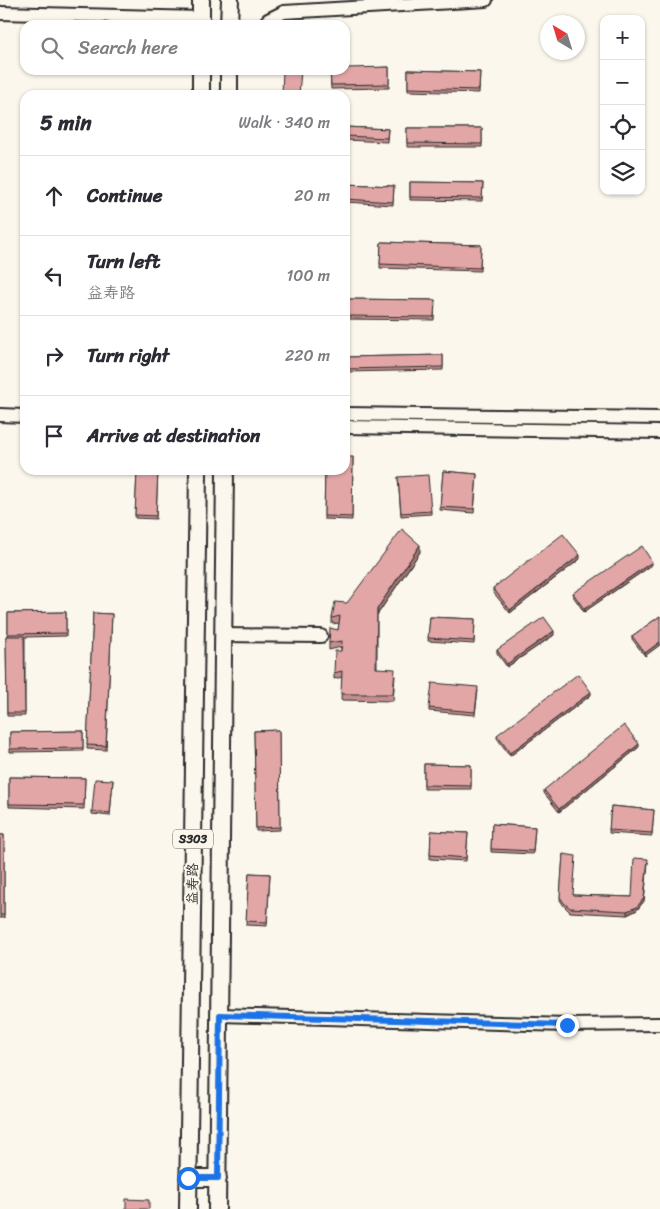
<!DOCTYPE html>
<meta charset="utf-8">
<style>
body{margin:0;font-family:Sriracha,"LXGW WenKai TC",sans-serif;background:#f2f2f3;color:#2b2b33}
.controls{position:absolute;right:15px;top:15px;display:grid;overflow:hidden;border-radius:10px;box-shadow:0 1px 4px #0004}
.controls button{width:45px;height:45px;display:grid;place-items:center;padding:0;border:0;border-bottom:1px solid #e1e1e2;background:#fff;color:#2b2b33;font:25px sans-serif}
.compass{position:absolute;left:540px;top:15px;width:45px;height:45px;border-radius:50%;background:#fff;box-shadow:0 1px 4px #0004;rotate:322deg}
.stop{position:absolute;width:15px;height:15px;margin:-11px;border:4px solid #1a73e8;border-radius:50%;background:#fff}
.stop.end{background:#1a73e8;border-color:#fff;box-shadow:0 1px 5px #0008}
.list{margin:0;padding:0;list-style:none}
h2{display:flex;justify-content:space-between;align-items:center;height:65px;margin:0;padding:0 20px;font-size:21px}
h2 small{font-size:16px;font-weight:400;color:#7c7c81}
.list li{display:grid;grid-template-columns:32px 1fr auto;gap:15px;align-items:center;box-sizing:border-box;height:80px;padding:0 20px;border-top:1px solid #e1e1e2}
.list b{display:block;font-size:19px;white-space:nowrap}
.list p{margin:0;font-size:16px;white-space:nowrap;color:#7c7c81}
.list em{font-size:16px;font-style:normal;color:#7c7c81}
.icon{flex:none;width:28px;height:28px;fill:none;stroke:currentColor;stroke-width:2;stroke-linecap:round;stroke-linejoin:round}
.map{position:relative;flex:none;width:660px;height:1209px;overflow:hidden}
.search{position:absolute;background:#fff;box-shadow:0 1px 4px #0004;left:20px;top:20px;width:330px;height:55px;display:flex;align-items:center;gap:12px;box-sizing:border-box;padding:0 18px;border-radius:15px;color:#7c7c81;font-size:19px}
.panel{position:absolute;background:#fff;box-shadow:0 1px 4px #0004;left:20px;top:90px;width:330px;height:385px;border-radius:15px}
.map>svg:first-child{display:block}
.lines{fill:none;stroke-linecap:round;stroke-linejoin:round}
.minor-casing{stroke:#2b2b2b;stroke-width:16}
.major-casing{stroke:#2b2b2b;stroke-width:20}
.minor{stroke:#fbf7ec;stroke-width:12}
.major{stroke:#fbf7ec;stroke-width:16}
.wall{fill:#c28f8e;stroke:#2b2b2b}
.shaded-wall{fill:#9e7474;stroke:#2b2b2b}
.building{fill:#e1a6a5;stroke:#2b2b2b}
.route{stroke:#1a73e8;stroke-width:6}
.labels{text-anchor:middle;stroke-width:4;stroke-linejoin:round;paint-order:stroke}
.shield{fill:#fbf7ec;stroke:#696865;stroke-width:1}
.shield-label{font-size:12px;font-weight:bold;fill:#2b2b2b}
.street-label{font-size:14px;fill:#2b2b2b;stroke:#fbf7ec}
</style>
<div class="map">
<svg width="660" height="1209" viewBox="0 0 660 1209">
<rect width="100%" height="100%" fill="#fbf7ec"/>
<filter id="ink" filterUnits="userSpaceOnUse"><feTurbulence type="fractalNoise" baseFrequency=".02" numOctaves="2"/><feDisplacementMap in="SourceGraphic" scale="10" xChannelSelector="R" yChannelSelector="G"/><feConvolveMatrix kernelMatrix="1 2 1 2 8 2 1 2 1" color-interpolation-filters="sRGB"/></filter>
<g filter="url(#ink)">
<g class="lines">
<g class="minor-casing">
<path id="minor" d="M0,13L201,18
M264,25L268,20L284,12L486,0
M345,414L660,418
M0,415L25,416
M345,427L660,432
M223,635L321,636
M220,1015L567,1025L660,1024"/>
</g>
<g class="major-casing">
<path id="major" d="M201,25V0
M229,25L230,0
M201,95V70
M229,95V70
M188,1178H218
M188,1209L198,470
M217,1209L225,470"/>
</g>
<use href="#minor" class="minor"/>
<use href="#major" class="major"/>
</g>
<path class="wall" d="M389,67V88L331,89L330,70Z
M408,70L480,72L479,93L408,91Z
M345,127L388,129L387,142L345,140Z
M407,128H482V147H407Z
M410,182L483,183L482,201L410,200Z
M345,184L394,186L393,205L345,202Z
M381,242L481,245L480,271L380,268Z
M345,299L435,300L434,320L345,319Z
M443,355V370L345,372V357Z
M353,457L352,520L324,519L325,470Z
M137,470H158L156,519L135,518Z
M443,471L477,474L474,513L440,510Z
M398,477L431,511V514L401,516Z
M420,552L377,615V668L395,676L393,701L341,700L342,677L334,679V673L341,651V647L329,650V643L338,630L339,623L332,624V618L347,603Z
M580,559L510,613L493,592V588Z
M652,565L584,612L573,596V593Z
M66,612V636L25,637V716H7L6,636H8V613Z
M93,613L112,614L106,750L87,749Z
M660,616L645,656L632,639V636Z
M430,617L475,619L474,644L428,641Z
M554,635L507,667L497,653V650Z
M478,690L475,715L429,711V708Z
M591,695L510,756L497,738V735Z
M279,730L280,830L256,831L254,731Z
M83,731V751L10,752V732Z
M639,747L559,812L544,793V790Z
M424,764L471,765V789H424Z
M9,777L85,778L84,809L9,807Z
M113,780L110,816L92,814V811Z
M611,806L654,810L652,836L609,833Z
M492,824L535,827L533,854L491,852Z
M431,831L468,833L466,861L430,859Z
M0,835H4V918H0Z
M563,854L573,895L632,897L648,862L644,901L637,910L627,915L570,912L564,906L560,900Z
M249,873L270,874L267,926L246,925Z"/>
<path class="shaded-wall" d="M420,545V552L377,615V609Z
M580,555V559L510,613V610Z
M652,562V565L584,612V609Z
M554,631V635L507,667V664Z
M660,642V645L645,656V653Z
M591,692V695L510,756V753Z
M639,744V747L559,812V809Z
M648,862L644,901L637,910L627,915V911Z"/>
<path class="building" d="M286,21L304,22V25H286Z
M389,67V84L331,85L330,70H345V68Z
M283,70H301L299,95H282Z
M408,70L480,72L479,90L408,88Z
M345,127L388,129L387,138L345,136Z
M407,128H482V144L407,143Z
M410,182L483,183L482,198L410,197Z
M345,184L394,186L393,202L345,199Z
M381,242L481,245L480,268L380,264Z
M345,299L435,300L434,317L345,316Z
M443,355V367L345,369V357Z
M345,457H353L352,517L324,516L325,470H345Z
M137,470H158L156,516L135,515Z
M443,471L477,474L474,509L440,507Z
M428,475L431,511L401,513L398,477Z
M402,529L420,545L377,609L376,668L395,669L393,694H341L342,671L334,673L335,651H341L342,641L329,643L330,628L338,630L340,616L332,618L335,602L347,603Z
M563,534L580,555L510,610L493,588Z
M642,546L652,562L584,609L573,593Z
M66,612V633L8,634V613Z
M93,613L112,614L106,746L87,745Z
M660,616V642L645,653L632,636Z
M430,617L475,619L474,641L428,638Z
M544,617L554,631L507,664L497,650Z
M6,636H24L25,713H7Z
M578,674L591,692L510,753L497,735Z
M432,683L478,687L475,712L429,708Z
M624,725L639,744L559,809L544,790Z
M279,730L280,827L256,828L254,731Z
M83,731V748L10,749V732Z
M424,764L471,765V786L424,785Z
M9,777L85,778L84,805L9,804Z
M95,779L113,780L110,813L92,811Z
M611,806L654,810L652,833L609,830Z
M492,824L535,827L533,851L491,849Z
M431,831L468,833L466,858L430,855Z
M0,835H4V915H0Z
M563,854L576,856L573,895L632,897L634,858L648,859L644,898L637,907L627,911L570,908L564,903L560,897Z
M249,873L270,874L267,922L246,921Z
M126,1199L149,1200V1209H126Z"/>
</g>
<g class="lines" filter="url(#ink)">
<path class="route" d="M188,1178H218L220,1015L567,1025"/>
</g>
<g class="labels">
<rect class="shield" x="173" y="829.5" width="40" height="19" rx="4"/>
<g class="shield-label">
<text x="193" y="843">S303</text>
</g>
<g class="street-label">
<text transform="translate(192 884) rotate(-89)" y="5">益寿路</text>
</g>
</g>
</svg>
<div class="controls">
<button>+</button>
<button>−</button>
<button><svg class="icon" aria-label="locate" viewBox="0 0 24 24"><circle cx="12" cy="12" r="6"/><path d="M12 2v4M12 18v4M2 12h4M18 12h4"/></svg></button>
<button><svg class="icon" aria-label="layers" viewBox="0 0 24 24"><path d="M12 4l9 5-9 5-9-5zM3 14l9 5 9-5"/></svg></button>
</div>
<svg class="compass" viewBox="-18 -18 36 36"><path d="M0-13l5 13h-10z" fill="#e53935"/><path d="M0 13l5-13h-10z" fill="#7c7c81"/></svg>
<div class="stop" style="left:188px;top:1178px"></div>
<div class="stop end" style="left:567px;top:1025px"></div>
<div class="search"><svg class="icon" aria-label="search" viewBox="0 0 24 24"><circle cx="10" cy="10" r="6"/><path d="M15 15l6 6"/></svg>Search here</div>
<section class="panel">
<h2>5 min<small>Walk · 340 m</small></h2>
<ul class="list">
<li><svg class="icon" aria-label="ahead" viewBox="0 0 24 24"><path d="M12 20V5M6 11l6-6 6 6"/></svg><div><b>Continue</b></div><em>20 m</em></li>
<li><svg class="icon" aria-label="left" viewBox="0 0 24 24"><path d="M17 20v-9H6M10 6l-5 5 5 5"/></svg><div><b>Turn left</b><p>益寿路</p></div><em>100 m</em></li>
<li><svg class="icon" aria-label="right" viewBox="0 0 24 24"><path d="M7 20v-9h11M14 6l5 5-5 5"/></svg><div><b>Turn right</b></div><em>220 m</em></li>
<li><svg class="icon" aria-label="arrive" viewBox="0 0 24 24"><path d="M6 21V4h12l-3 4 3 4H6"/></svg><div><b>Arrive at destination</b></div></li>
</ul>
</section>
</div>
